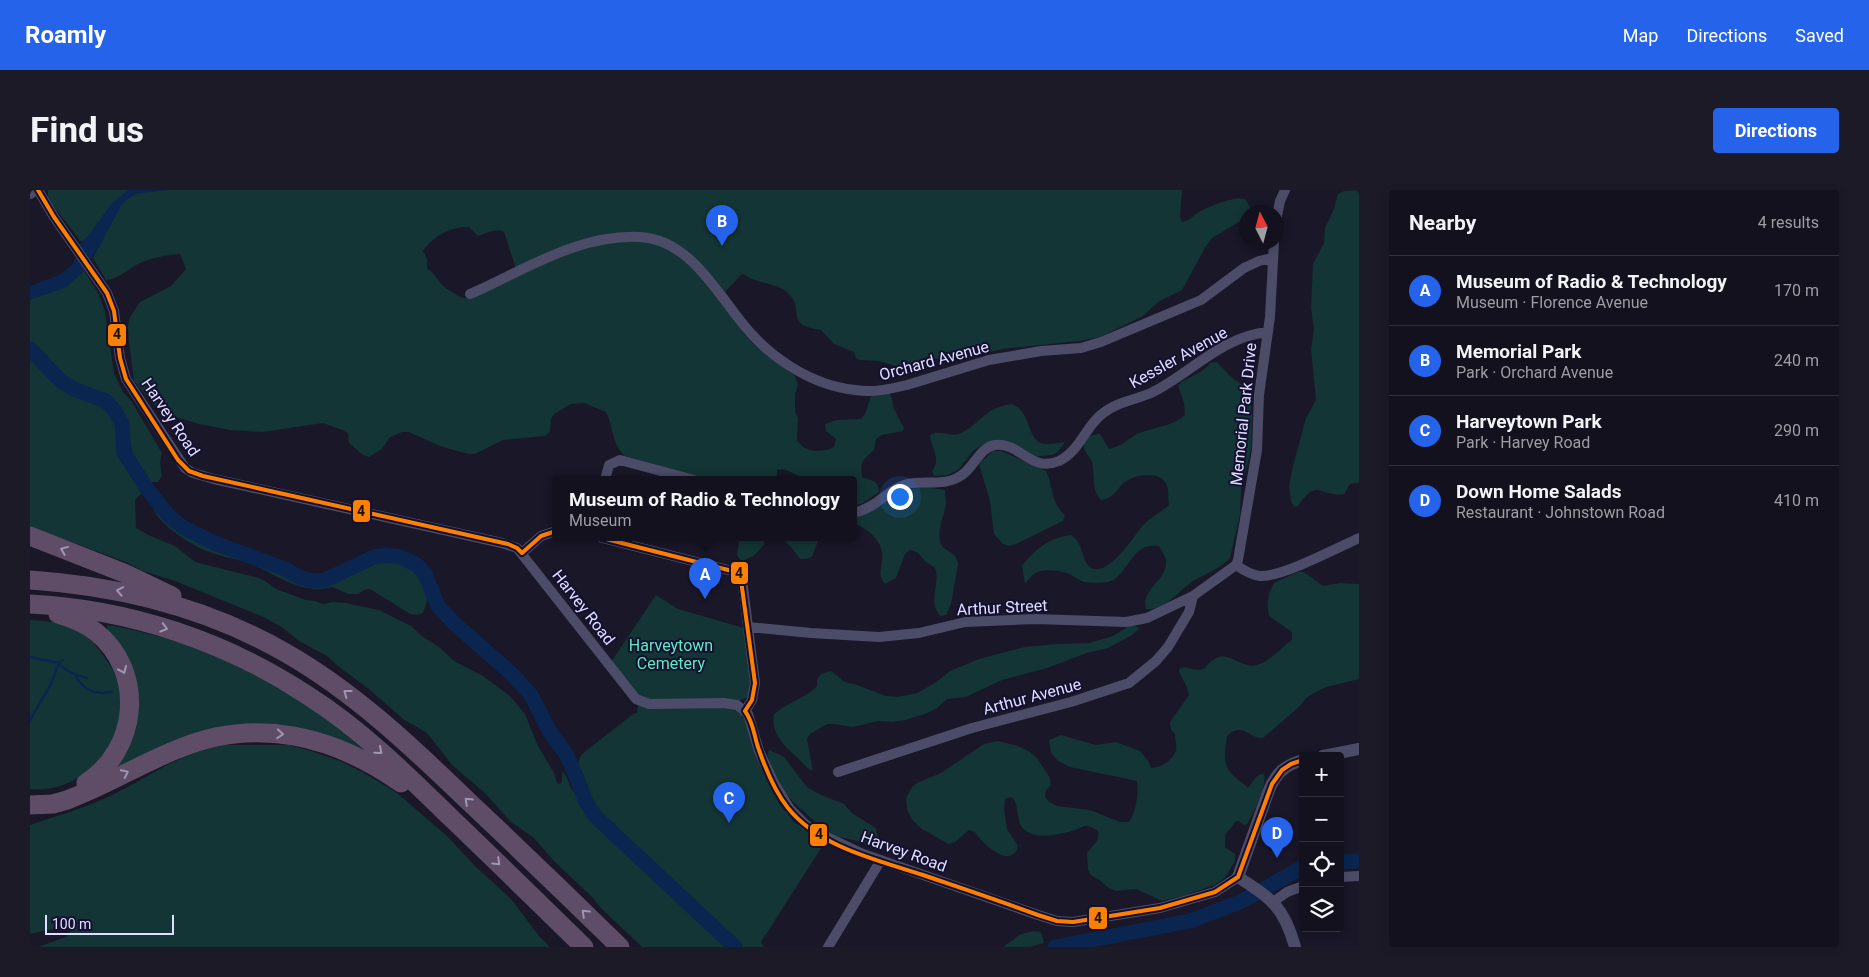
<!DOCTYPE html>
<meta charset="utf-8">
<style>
body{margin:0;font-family:Roboto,sans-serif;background:#1c1a27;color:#f1f3f6}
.controls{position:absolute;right:15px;bottom:15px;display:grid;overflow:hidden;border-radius:5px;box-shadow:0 2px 8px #0003}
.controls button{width:45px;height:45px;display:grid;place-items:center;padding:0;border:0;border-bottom:1px solid #32313c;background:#13111e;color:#f1f3f6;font:25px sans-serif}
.compass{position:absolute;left:1209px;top:15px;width:45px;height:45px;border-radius:50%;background:#13111e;box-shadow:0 2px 8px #0003;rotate:354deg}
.scale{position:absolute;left:15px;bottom:12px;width:129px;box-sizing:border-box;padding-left:5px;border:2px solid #e0deff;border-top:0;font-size:14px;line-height:18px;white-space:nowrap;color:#e0deff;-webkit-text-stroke:4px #14102f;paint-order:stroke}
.you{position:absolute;left:869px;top:306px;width:18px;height:18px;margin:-12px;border:4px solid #fff;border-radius:50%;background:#1a73e8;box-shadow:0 0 0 8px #1a73e833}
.badge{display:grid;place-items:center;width:32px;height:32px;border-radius:50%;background:#2563eb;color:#fff;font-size:16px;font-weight:700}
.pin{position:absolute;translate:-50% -41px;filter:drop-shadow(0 1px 2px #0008)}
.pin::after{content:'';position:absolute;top:26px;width:18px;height:15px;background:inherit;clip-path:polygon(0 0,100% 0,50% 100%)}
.popup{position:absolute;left:522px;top:286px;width:305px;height:65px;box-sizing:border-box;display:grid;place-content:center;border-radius:5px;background:#13111e;filter:drop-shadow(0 1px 4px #0005);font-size:16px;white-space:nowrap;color:#9d9da4}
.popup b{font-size:19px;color:#f1f3f6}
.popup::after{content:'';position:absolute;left:50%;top:100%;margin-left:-10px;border:10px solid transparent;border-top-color:#13111e}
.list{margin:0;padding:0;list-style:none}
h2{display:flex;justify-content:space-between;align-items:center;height:65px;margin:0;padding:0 20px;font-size:21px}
h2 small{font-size:16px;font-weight:400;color:#9d9da4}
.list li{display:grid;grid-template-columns:32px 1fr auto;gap:15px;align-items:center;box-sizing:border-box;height:70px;padding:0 20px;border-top:1px solid #32313c}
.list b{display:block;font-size:19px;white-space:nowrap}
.list p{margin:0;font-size:16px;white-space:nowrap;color:#9d9da4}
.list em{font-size:16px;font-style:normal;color:#9d9da4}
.icon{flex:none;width:28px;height:28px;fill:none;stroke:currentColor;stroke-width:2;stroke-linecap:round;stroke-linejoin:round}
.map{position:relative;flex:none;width:1329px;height:757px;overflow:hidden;border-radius:5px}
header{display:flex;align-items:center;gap:30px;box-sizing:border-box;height:70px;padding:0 25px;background:#2563eb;color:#fff}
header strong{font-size:24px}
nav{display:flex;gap:28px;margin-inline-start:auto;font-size:18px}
.intro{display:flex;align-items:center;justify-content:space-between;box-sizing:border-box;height:120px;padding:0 30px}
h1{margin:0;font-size:35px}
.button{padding:12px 22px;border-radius:5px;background:#2563eb;color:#fff;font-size:18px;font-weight:700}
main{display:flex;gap:30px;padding:0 30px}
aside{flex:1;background:#13111e;border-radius:5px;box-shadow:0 2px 8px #0003}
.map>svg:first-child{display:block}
.green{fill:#133535}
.water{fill:#0a2650}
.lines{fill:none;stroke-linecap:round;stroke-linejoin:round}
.stream{stroke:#0a2650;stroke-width:2.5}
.river{stroke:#0a2650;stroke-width:15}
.minor{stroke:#4c4c69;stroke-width:10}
.tertiary{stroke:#4c4c69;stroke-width:12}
.motorway{stroke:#5f4d68;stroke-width:19}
.bus-1-casing{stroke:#14102f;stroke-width:8}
.bus-1{stroke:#ff8000;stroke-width:4}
.oneway{stroke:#a096b4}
.labels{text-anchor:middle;stroke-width:4;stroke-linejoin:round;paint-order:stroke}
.street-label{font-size:16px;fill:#e0deff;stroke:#14102f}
.park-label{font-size:16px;fill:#5feac1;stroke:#14102f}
.line-badge{stroke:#14102f;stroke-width:2}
.pale-badge-label{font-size:14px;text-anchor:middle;font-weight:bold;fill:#111}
</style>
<header>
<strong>Roamly</strong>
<nav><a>Map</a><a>Directions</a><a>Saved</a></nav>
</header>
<div class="intro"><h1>Find us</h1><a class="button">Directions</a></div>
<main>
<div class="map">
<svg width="1329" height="757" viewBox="0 0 1329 757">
<rect width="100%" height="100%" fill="#191728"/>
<path class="green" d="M18,0H102L56,58L22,14L18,7Z
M138,0H1152L1150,27L1152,32C1160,31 1162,26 1169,22C1179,16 1204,6 1215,9L1220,17L1216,26L1212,30L1182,48L1176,56L1152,100L1128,112L1113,126L1070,147L1049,151L972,159L928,170L913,168L898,169L866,176L849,171L829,170L826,168L824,162L804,154L791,140C754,135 775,121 759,104C750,94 733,94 722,89C718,88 716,85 712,84L695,102L687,92L663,68L638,49L609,43L486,79L474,42C465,38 457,43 448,46L439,37C421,36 402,47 393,61L397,69V79L401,81L414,97L430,107L435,108L445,107L515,71L558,57L584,52L613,49L641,60L670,82L714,144L726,156L765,186L768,195L765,204V222L768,228L767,250C774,263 792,263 804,257L806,249L796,241L795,234L807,230L831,229L835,224L841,206L859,203L861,206L864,219L874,238L873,241L852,245L846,249L844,260C833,271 830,269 832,287C840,291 849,289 849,302L833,313L824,316V290C807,290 789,291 772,287C763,285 757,277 747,280V290H679L595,266C582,255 583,236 576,222L554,213L541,214L524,224L521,229L520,242L515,246L473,250L445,264H438L410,256L379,242H372L359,248L352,259L339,267L333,265L319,253L318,244L315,241L293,233L232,242L200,240L169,234L136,224L123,214L104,191L99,153L98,136L100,127L110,112L141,96L156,79L150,64C136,65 120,68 108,74C97,80 88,89 76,90L63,68C74,50 85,11 106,4C116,0 128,2 138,0Z
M1329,0V293L1320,294L1314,304C1290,308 1288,286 1268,316L1264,317L1261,311L1259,297L1262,280L1276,228L1286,210L1281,159L1284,139L1281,118L1283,74L1294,53L1295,38L1304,19L1308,4L1314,1Z
M54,80L68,103L75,121L84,183L93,202L102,212L132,263L130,273L132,286L128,292H120L111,279L102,261L99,243L84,212L72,203L60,198L42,195L14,163L0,152V110L51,84Z
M0,164L20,181L29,193L42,202L62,207L84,223L88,234V243L93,271L102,282L107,294L114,301L105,310L106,338L118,345L145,356L165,372L229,388L235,391L246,399L276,410L285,411L293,414L303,412L316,413L349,420L381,436L393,447L409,457L424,471L453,486L480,506L495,524L507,554L524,583L527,593L530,594L532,592V582L535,584L541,598L568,636L587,655L622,683L700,757H612L571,718L562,707L523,670L504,648L481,632L455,603L423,576L397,543L373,529L340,500L308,476L297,466L269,451L253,438L236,428L145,391L113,381L96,372L0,337Z
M1187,172L1200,186L1215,197L1220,208L1222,226L1221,260L1211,299L1210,324L1200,368C1190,379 1175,384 1163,391C1149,400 1135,421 1116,419C1110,399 1138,390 1136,371C1135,366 1132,361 1129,356C1099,352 1100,386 1078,392C1072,393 1060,393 1054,392C1048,390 1043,385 1037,383C1028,380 1010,378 1003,385C1000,387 998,391 995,394L992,376C1005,359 1020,347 1041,345C1054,353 1051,370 1060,377C1077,390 1106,343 1114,334C1122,327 1131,322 1139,315C1138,309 1139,301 1137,296C1132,280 1105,284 1095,292C1086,299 1084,309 1071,310C1061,299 1065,285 1062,272C1060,267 1057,265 1055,261C1050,251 1061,243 1070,244L1079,259C1090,257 1098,249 1107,244C1123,237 1142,237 1155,225L1154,213L1148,195C1158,186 1173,184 1180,173Z
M982,214C1001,221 997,248 1011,253C1018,255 1028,253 1035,252L1028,262L1022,265L1003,267L974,252L954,254L944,260L928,280L917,285L904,286L902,281C912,268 901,259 900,245C911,239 920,248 931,243C953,232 953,218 982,214Z
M963,261H971L1016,281C1023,295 1021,314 1035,325L1033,331L986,354L979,356L973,354L964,344L960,311L949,274Z
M895,297L915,300C915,304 916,309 916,312C915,325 907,338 910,351C912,363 926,359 928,374L921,414L916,425L910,426C897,410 911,395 905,378C902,375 896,373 894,370C889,364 889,362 880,360L875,364L866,388L855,394C848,386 851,381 852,371C855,353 840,340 824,333L827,328L870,301Z
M126,316L137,329L155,343L168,350L217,371L245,379L280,395L307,390L346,370L360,368L370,371L383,378L396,394L397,411L393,423L387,425L380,424L340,399L334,400L328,404H319L302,397C296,398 290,400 283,399C262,397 242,383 223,375C208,369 193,367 179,362C164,357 126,333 123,317Z
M707,348H789L782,367L776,369H770C764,360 749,338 735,351C734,353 733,356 731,358C726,365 719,369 711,371L707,365L709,353Z
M1268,382H1274L1293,396L1310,393L1329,394V489L1296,497L1284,503L1276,508L1270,516L1233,548C1219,549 1213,531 1197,546C1195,562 1191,575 1205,587C1209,591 1214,593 1218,598L1226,587L1231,584H1234C1237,596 1224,623 1217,634L1214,635L1209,631H1206L1195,645V657L1205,664V671L1195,688L1184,695L1153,706L1132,711L1106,699L1086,701L1077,697L1072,692L1061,685L1058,680L1057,663L1067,651L1069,642C1066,639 1061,636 1056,636C1052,636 1048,639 1045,640C1030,644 1009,650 996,641C985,635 990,615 982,607L975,609L974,619L977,639L988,656C982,681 951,653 945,642L939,640L925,652L918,654L913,651L892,639L883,631L877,620L876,608L882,597L887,593L911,583L954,554L968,551L988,556L1000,562L1007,568L1020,588L1021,595L1016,600L1015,607L1019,612L1027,616L1060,620L1090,632H1099C1106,623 1109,602 1107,591L1040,577L1028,571L1021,563L1019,550L1031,545L1066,555L1086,552L1110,561L1119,572L1121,578C1130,578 1143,571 1146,560C1147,556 1145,549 1145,544L1141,540L1140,532L1159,505C1157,494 1149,485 1149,479L1155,477C1181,485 1171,474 1189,467C1199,463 1213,479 1227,475C1241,471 1250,458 1262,450V442L1239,426C1236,415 1238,403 1244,393Z
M626,405L648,419L714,438L721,491L718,507L709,511L619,510L606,504L581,472Z
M0,430C15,431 35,432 48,440C58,445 66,456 72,464C77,471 83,478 86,487C89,494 90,501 90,509C93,558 51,604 0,599Z
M77,435C148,446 218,477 277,516C298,530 318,547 338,563L255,538L88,576L101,549L77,441Z
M1099,436H1105L1110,438L1102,445L1078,458L1057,463L1017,478L972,490L936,507L917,509L907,518L895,524L875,530L862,532L848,531L823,537L803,534H797L780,544L777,549L783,581C776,578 773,573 768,568C755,557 740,543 744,524C757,513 777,507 787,496V490L791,484L801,481L815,492L827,495L856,506L868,507L887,503L905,493L920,481L949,469L995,457L1027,454L1059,453L1083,446Z
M608,515L698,518L704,519L714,526L722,554L749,613L764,632L795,652L731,752L734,757H713L598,650L585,634L571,623L560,607L548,576L549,569L552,564L603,524L607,523Z
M197,555H259L281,561L310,571L334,583L367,603L418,647L445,676L481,709L509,746L520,757H8L36,747L40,741L36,736L0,744V635C29,625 59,617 86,603C124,584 153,561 197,555Z
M739,560L753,566L777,597L789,604L814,614L823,624L846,638L848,650L846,655L809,647L797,642L764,613L751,598L739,571L737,565Z
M1004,741L1011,742L1014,753L1000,757H973L991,744Z"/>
<path class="water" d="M98,0H138L106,4L99,8L91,16L69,57L51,84L37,97L0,110V96L31,84L43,74L51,52L59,45L82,13Z"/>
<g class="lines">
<path class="stream" d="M0,467L29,473L33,470
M29,473C36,482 46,485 57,488
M45,485C54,501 64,505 82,502
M0,530L21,494L29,473"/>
<path class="river" d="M0,159L32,192L46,200L76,211L85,221L92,234L94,263L118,300L139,326L154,338L187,354L255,379L271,388L283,391L295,390L344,367L356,365L371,367L387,375L395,384L408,416L424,433L482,484L501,505L520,542L536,564L546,586L556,612L565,626L705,757
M1310,672L1329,671
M1025,757L1160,731L1210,712L1273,677"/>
<path class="minor" d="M8,0L24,27L77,103L84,121L90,168L96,189L155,278L163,283L184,289L472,353L487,358L606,509L619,514L694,513L707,515L718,524L729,561L744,593L760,619L776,635L797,647L833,664L1008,725L1027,731L1043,732L1130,718L1185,702L1208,687
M1246,31L1250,11L1255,0
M440,104C495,80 548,44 610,47C656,49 684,97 709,129C736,165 779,195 825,200C843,203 860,199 877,195L959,170L1011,161L1051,158L1071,152L1171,110L1214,78L1229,71L1242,68
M575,290L579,275L590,270L664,290
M824,323C831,321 838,318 844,314C855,307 864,297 877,294C896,290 915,297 932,285C944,277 950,257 965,255C990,252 1001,283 1029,271C1050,261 1055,237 1072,224C1086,212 1105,210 1121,203C1160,184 1192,146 1238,142
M572,348L710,383L712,389L725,493L722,510L715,521
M492,363L511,346L526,341
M1206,375C1213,380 1221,385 1230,386C1252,387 1307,358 1329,348
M718,437L781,443L849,447L889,443L935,432L1006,429L1096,432L1117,428L1163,406L1206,375L1208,370L1227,260L1229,205L1240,127L1244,52
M808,582L942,538L1041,512L1099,493L1126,471L1138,457L1159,422L1163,406
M1310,687L1329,686
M1243,712L1257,702L1273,696
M798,757L851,670"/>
<path class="tertiary" d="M0,3L4,0
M1293,566L1329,559
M1265,757C1254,717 1242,709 1208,687L1239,600C1246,583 1255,575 1273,570"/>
<path class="motorway" d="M0,346L94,383L142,406
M0,390C89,396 178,418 256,463C324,502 381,556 437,610C489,659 540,708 590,757
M0,414C99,419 195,451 277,505C329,538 374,582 418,625C464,669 509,713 554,757
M28,424C41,428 55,433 66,442C116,482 108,560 56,593
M0,615L23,614L37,610C75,596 110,574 148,559C226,526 304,546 371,593"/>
<g class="bus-1-casing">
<path id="bus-1" d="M8,0L24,27L77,103L84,121L90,168L96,189L148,270L159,281L173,286L478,354L487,358L492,363
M572,348L710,383L725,493L722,510L715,521
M492,363L511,346L526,341
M715,521C724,533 724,547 729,560C736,580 745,602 758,618C789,657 847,670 893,685C931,698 970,711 1008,725L1027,731L1043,732L1130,718L1185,702L1208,687
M1208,687L1242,594L1252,580L1261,574L1273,570"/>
</g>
<use href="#bus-1" class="bus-1"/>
</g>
<defs><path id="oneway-chevron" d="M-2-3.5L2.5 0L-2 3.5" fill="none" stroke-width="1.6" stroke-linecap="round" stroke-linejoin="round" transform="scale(1.25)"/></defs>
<g class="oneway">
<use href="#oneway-chevron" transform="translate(34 360) rotate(-158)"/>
<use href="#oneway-chevron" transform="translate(90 401) rotate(-169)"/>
<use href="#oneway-chevron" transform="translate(134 438) rotate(16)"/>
<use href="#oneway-chevron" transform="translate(93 480) rotate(67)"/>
<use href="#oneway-chevron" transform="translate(317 503) rotate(-143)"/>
<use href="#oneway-chevron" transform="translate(250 544) rotate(5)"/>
<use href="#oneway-chevron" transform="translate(349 561) rotate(41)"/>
<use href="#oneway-chevron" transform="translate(95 583) rotate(-26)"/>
<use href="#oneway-chevron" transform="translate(438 611) rotate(-136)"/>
<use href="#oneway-chevron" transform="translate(467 672) rotate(44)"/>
<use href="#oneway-chevron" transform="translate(555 723) rotate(-136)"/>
</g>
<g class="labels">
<g class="street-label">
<text transform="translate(1148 167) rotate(-29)" y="6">Kessler Avenue</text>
<text transform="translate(904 170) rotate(-15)" y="6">Orchard Avenue</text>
<text transform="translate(1213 224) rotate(-84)" y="6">Memorial Park Drive</text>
<text transform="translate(141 227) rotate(56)" y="6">Harvey Road</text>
<text transform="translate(554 417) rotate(52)" y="6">Harvey Road</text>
<text transform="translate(972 417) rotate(-3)" y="6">Arthur Street</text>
<text transform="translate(1002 506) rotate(-15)" y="6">Arthur Avenue</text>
<text transform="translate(874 661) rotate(20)" y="6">Harvey Road</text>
</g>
<g class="park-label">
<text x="641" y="461">Harveytown<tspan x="641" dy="18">Cemetery</tspan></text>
</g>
</g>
<g class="line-badge">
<rect x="77" y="133" width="20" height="24" rx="5" fill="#ff8000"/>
<rect x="322" y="309" width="19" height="24" rx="5" fill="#ff8000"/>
<rect x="700" y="371" width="19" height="24" rx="5" fill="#ff8000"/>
<rect x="779" y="633" width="19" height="24" rx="5" fill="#ff8000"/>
<rect x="1058" y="716" width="20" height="24" rx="5" fill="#ff8000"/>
</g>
<g class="pale-badge-label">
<text x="87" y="149">4</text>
<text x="331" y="326">4</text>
<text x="709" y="388">4</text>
<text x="789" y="649">4</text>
<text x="1068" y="733">4</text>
</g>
</svg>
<div class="controls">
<button>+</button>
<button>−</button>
<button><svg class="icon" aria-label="locate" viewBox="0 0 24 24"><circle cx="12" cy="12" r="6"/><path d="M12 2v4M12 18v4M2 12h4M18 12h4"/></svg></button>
<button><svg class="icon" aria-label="layers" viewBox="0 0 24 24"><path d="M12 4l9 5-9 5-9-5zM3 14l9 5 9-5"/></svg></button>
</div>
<svg class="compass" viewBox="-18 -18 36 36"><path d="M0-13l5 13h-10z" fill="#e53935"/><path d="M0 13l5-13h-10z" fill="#9d9da4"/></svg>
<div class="scale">100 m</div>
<div class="you"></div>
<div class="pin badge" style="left:675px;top:409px">A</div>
<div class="popup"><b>Museum of Radio &amp; Technology</b>Museum</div>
<div class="pin badge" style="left:692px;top:56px">B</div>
<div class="pin badge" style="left:699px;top:633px">C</div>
<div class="pin badge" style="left:1247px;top:668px">D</div>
</div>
<aside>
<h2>Nearby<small>4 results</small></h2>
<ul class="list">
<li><span class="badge">A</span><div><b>Museum of Radio &amp; Technology</b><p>Museum · Florence Avenue</p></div><em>170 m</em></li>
<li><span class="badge">B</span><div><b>Memorial Park</b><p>Park · Orchard Avenue</p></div><em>240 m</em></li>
<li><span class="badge">C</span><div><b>Harveytown Park</b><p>Park · Harvey Road</p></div><em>290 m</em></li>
<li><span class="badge">D</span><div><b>Down Home Salads</b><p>Restaurant · Johnstown Road</p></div><em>410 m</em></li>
</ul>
</aside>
</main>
